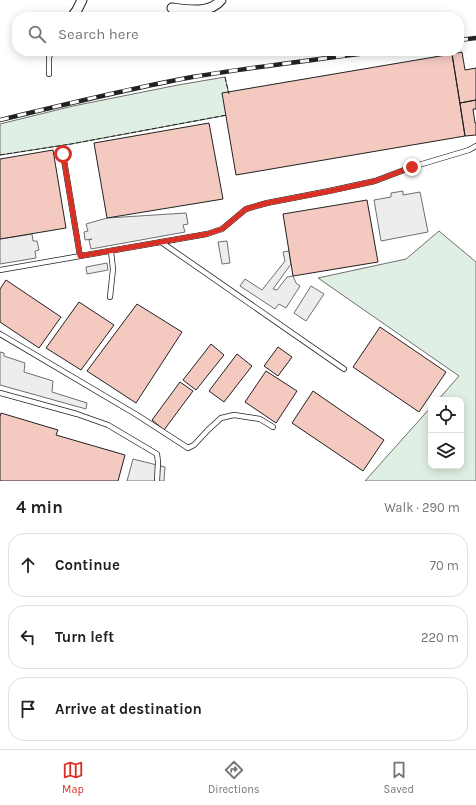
<!DOCTYPE html>
<meta charset="utf-8">
<style>
body{margin:0;font-family:Karla,sans-serif;background:#f2f2f2;color:#222}
.controls{position:absolute;right:12px;bottom:12px;display:grid;overflow:hidden;border-radius:8px;box-shadow:0 2px 10px #0003}
.controls button{width:36px;height:36px;display:grid;place-items:center;padding:0;border:0;border-bottom:1px solid #e0e0e0;background:#fff;color:#222;font:20px sans-serif}
.stop{position:absolute;width:12px;height:12px;margin:-9px;border:3px solid #d93025;border-radius:50%;background:#fff}
.stop.end{background:#d93025;border-color:#fff;box-shadow:0 1px 4px #0008}
.list{margin:0;padding:0;list-style:none}
h2{display:flex;justify-content:space-between;align-items:center;height:52px;margin:0;padding:0 16px;font-size:17px}
h2 small{font-size:13px;font-weight:400;color:#767676}
.list li{display:grid;grid-template-columns:26px 1fr auto;gap:12px;align-items:center;box-sizing:border-box;height:64px;margin:0 8px 8px;padding:0 8px;border:1px solid #e0e0e0;border-radius:16px}
.list b{display:block;font-size:15px;white-space:nowrap}
.list em{font-size:13px;font-style:normal;color:#767676}
.icon{flex:none;width:22px;height:22px;fill:none;stroke:currentColor;stroke-width:2;stroke-linecap:round;stroke-linejoin:round}
.map{position:relative;flex:none;width:476px;height:481px;overflow:hidden}
.search{position:absolute;background:#fff;box-shadow:0 2px 10px #0003;left:12px;right:12px;top:12px;height:44px;display:flex;align-items:center;gap:10px;box-sizing:border-box;padding:0 14px;border-radius:16px;color:#767676;font-size:15px}
.sheet{height:268px;background:#fff}
nav{display:flex;justify-content:space-around;align-items:center;box-sizing:border-box;height:56px;border-top:1px solid #e0e0e0;background:#fff;font-size:11px;color:#767676}
nav a{display:grid;justify-items:center;gap:2px}
nav .on{color:#d93025}
.map>svg:first-child{display:block}
.green{fill:#e0efe3;stroke:#6f6f6f}
.parking{fill:#ededed;stroke:#6f6f6f}
.building{fill:#f3c9c0;stroke:#222}
.lines{fill:none;stroke-linecap:round;stroke-linejoin:round}
.service-casing{stroke:#222;stroke-width:6}
.minor-casing{stroke:#222;stroke-width:11}
.service{stroke:#fff;stroke-width:4.5}
.minor{stroke:#fff;stroke-width:9}
.rail-casing{stroke:#222;stroke-width:4.5}
.rail{stroke:#fff;stroke-width:3;stroke-dasharray:9;stroke-linecap:butt}
.fence{stroke:#222;stroke-width:1;stroke-dasharray:5 2;stroke-linecap:butt}
.route{stroke:#d93025;stroke-width:5}
</style>
<div class="map">
<svg width="476" height="481" viewBox="0 0 476 481">
<rect width="100%" height="100%" fill="#fff"/>
<path class="green" d="M225,77L233,114L71,144L0,155V124L73,106L178,85Z
M439,231L476,262V481H365L431,407V466H461V400H438L459,376L318,278L406,259Z"/>
<path class="parking" d="M403,191V195L420,192L428,232L381,241L374,200L391,197V193Z
M186,213L188,224L183,225L185,232L91,249L89,240L92,239L85,240L84,232L88,231L86,224L107,218Z
M32,234L33,241H37L39,250L35,251L36,258L0,264V239Z
M227,241L230,263L222,264L218,242Z
M289,251L291,264L273,289L277,290L287,277L293,276L296,283L300,286L286,308L279,304L275,309L240,286L245,279L262,290L285,261L283,252Z
M107,263L108,270L87,274L86,267Z
M311,286L324,294L306,321L294,313Z
M0,352L4,353V356L25,363L24,372L53,381L52,392L87,403L86,409L0,385Z
M133,459L165,467L164,481H127Z"/>
<path class="building" d="M462,52L465,70L476,68V100L460,103L452,54Z
M452,54L465,136L236,175L222,93Z
M476,100V109H473L475,123H476V135L465,136L460,103Z
M209,123L223,199L107,218L94,143Z
M53,150L66,228L0,239V159Z
M367,200L378,262L293,276L283,214Z
M6,280L61,317L39,348L0,322V289Z
M79,302L114,325L81,370L46,348Z
M137,304L182,332L136,403L87,371Z
M380,327L446,372L419,412L353,367Z
M211,344L224,355L196,390L183,380Z
M278,347L292,357L278,376L264,366Z
M237,354L252,366L224,402L209,391Z
M266,371L297,391L276,423L245,402Z
M180,382L193,391L164,430L152,420Z
M313,391L384,440L363,471L292,423Z
M1,413L58,430L56,435L125,455L118,481H0V417Z"/>
<g class="lines">
<g class="service-casing">
<path id="service" d="M49,74V58L51,51
M63,154L80,256
M161,242L344,369
M0,270L207,234L222,229L246,209L267,203L329,191L375,181L412,167L469,150L476,146
M110,297L113,269L111,251
M0,334L137,415L188,448L194,445L208,430L221,418L234,415L260,419L273,427
M0,393L77,414L108,425L157,454L158,462L157,481"/>
</g>
<g class="minor-casing">
<path id="minor" d="M172,8C187,10 210,14 221,0
M72,17L77,10L82,0"/>
</g>
<use href="#service" class="service"/>
<use href="#minor" class="minor"/>
<g class="rail-casing">
<path id="rail" d="M459,40L476,38
M0,120C62,105 124,90 187,78C251,67 316,60 380,51"/>
</g>
<use href="#rail" class="rail"/>
<path class="fence" d="M225,77L229,94
M0,155L71,144L227,115"/>
</g>
<g class="lines">
<path class="route" d="M63,154L80,256L207,234L222,229L246,209L267,203L330,191L375,181L412,167"/>
</g>
</svg>
<div class="controls">
<button><svg class="icon" aria-label="locate" viewBox="0 0 24 24"><circle cx="12" cy="12" r="6"/><path d="M12 2v4M12 18v4M2 12h4M18 12h4"/></svg></button>
<button><svg class="icon" aria-label="layers" viewBox="0 0 24 24"><path d="M12 4l9 5-9 5-9-5zM3 14l9 5 9-5"/></svg></button>
</div>
<div class="stop" style="left:63px;top:154px"></div>
<div class="stop end" style="left:412px;top:167px"></div>
<div class="search"><svg class="icon" aria-label="search" viewBox="0 0 24 24"><circle cx="10" cy="10" r="6"/><path d="M15 15l6 6"/></svg>Search here</div>
</div>
<section class="sheet">
<h2>4 min<small>Walk · 290 m</small></h2>
<ul class="list">
<li><svg class="icon" aria-label="ahead" viewBox="0 0 24 24"><path d="M12 20V5M6 11l6-6 6 6"/></svg><div><b>Continue</b></div><em>70 m</em></li>
<li><svg class="icon" aria-label="left" viewBox="0 0 24 24"><path d="M17 20v-9H6M10 6l-5 5 5 5"/></svg><div><b>Turn left</b></div><em>220 m</em></li>
<li><svg class="icon" aria-label="arrive" viewBox="0 0 24 24"><path d="M6 21V4h12l-3 4 3 4H6"/></svg><div><b>Arrive at destination</b></div></li>
</ul>
</section>
<nav>
<a class="on"><svg class="icon" aria-label="map" viewBox="0 0 24 24"><path d="M3 6l6-2 6 2 6-2v14l-6 2-6-2-6 2zM9 4v14M15 6v14"/></svg>Map</a>
<a><svg class="icon" aria-label="directions" viewBox="0 0 24 24"><path d="M12 3l9 9-9 9-9-9zM9 14v-3h6M13 9l2 2-2 2"/></svg>Directions</a>
<a><svg class="icon" aria-label="saved" viewBox="0 0 24 24"><path d="M7 4h10v16l-5-4-5 4z"/></svg>Saved</a>
</nav>
